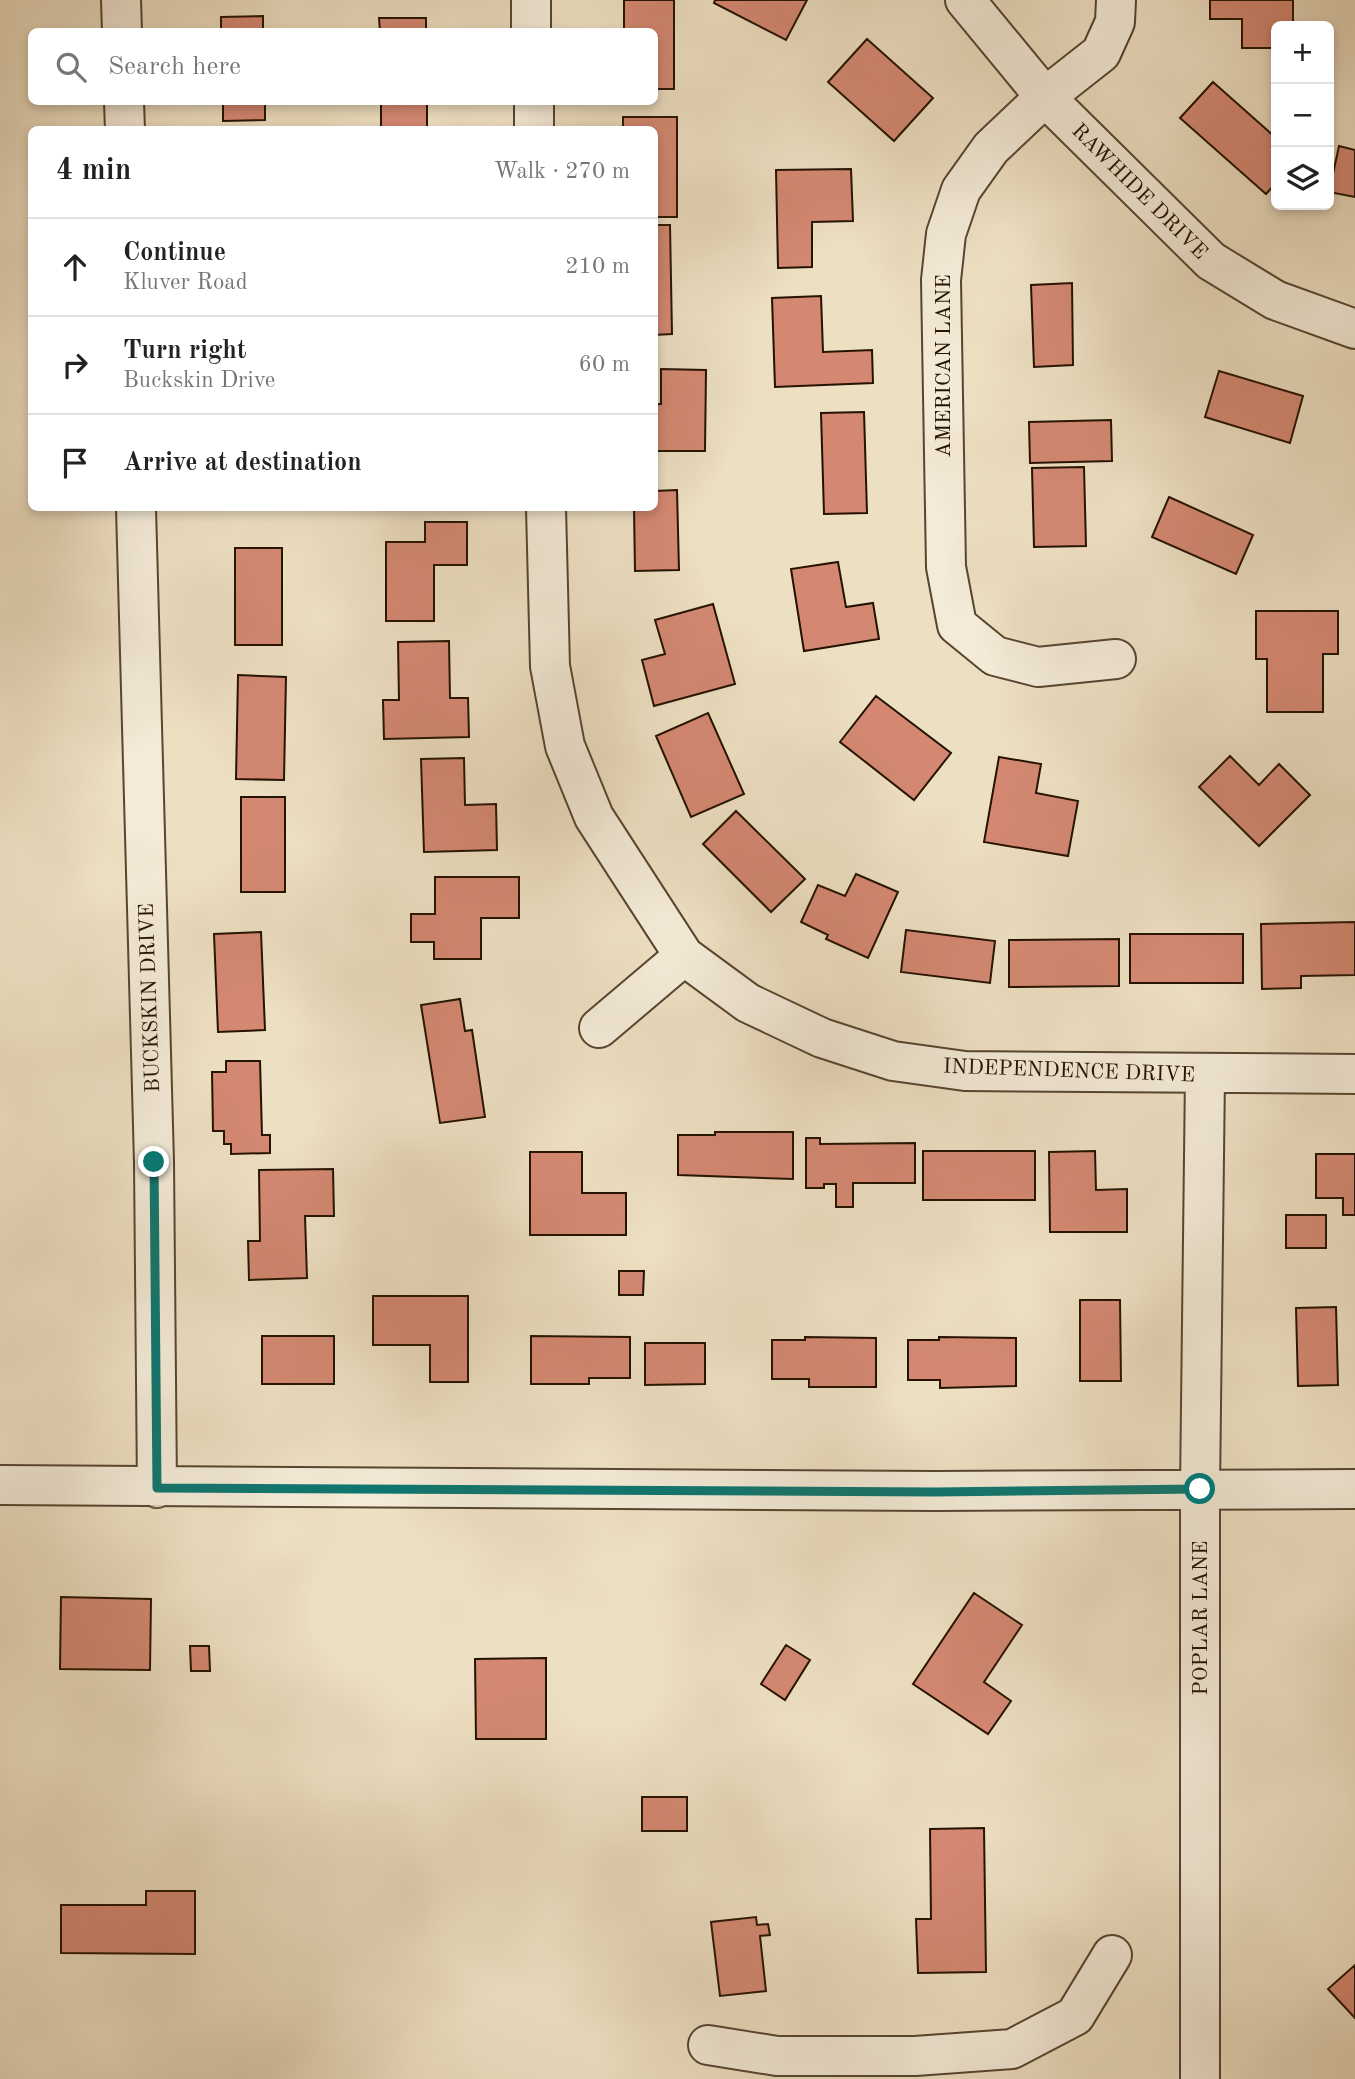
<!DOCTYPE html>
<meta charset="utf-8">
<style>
body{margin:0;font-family:"Old Standard TT",serif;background:#f6f6f6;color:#222}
.controls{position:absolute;right:21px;top:21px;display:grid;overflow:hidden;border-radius:10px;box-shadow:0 4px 10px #0003}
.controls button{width:63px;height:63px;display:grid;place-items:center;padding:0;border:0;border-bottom:2px solid #e0e0e0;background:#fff;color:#222;font:35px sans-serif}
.stop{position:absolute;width:21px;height:21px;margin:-16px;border:5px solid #0f766e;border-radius:50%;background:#fff}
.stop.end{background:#0f766e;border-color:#fff;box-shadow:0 2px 7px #0008}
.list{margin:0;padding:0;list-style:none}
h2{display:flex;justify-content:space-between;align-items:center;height:91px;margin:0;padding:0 28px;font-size:30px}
h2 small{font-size:23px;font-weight:400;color:#767676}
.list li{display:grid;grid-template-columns:46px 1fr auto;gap:21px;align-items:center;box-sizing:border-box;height:98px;padding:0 28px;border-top:2px solid #e0e0e0}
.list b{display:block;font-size:26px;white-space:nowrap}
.list p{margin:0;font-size:23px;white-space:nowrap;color:#767676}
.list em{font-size:23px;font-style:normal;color:#767676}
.icon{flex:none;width:38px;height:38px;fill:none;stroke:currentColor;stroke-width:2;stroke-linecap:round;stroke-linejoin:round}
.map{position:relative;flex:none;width:1355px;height:2079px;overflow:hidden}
.search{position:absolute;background:#fff;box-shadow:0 4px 10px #0003;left:28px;top:28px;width:630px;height:77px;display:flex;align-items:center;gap:18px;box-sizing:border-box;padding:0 24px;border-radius:10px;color:#767676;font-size:26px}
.panel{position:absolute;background:#fff;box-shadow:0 4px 10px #0003;left:28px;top:126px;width:630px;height:385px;border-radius:10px}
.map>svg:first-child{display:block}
.building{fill:#d48872;stroke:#251200;stroke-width:2}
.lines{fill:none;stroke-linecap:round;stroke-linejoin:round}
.minor-casing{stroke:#574530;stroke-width:42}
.minor{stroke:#f3ead7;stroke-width:38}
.route{stroke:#0f766e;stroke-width:9}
.labels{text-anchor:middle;stroke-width:6;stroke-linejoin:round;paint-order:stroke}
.street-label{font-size:21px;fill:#251200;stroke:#f3ead7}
</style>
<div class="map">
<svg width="1355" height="2079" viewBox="0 0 1355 2079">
<rect width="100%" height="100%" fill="#eddfc2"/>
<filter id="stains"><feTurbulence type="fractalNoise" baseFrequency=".00286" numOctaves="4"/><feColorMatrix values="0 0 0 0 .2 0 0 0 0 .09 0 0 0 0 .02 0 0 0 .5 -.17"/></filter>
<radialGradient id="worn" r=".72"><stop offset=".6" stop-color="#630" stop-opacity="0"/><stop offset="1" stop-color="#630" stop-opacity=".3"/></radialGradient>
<path class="building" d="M624,0H674V89H654V32H624Z
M715,0H807L786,40L714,3Z
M1210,0H1293V26H1276V48H1242V19H1210Z
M263,16V32H221V17Z
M379,18H426V32H380Z
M867,39L933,98L894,141L828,82Z
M1213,82L1276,138V183L1266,194L1180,118Z
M223,102H265V120L223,121Z
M381,102H427V128H381Z
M623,117H677V217H654V130H623Z
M1339,146L1355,150V197L1329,192Z
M851,169L853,221L812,222V267L778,268L776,170Z
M654,225H670L672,334L654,335Z
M1072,283L1073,365L1034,367L1031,285Z
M821,296L823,352L872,350L873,383L775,387L772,298Z
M661,369L706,370L705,451H654V404H661Z
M1219,371L1303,396L1290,443L1205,417Z
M864,412L867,513L824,514L821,413Z
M1111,420L1112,461L1030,463L1029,422Z
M1084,467L1086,546L1034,547L1032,468Z
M677,490L679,570L635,571L634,508H654V491Z
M1169,497L1253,535L1236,574L1152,537Z
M425,522H467V565H434V621H386V542H425Z
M235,548H282V645H235Z
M838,562L846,607L873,603L879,639L804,651L791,569Z
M713,604L735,684L654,706L642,660L665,654L655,620Z
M1256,611H1338V654H1323V712H1267V659H1256Z
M449,641L450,698H468L469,737L384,739L383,700H399L398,642Z
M238,675L286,677L284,780L236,779Z
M876,696L951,753L914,800L840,742Z
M708,713L744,794L691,817L656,736Z
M1230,756L1259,785L1279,764L1310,795L1259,846L1199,787Z
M999,757L1041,764L1036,793L1078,801L1068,856L984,842Z
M464,758L465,805L496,804L497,850L424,852L421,759Z
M241,797H285V892H241Z
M736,811L805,879L771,912L703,844Z
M856,874L898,892L868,958L826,939L828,935L801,922L818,885L845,896Z
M435,877H519V918H481V959H434V942H411V914H435Z
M1355,922V975L1301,976V988L1262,989L1261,924Z
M906,930L995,941L990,983L901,972Z
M261,932L265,1030L218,1032L214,934Z
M1130,934H1243V983H1130Z
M1119,939V986L1009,987V940Z
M460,999L465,1031L472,1030L485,1117L440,1123L421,1005Z
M226,1061H260L262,1135H270V1153L231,1154V1144H224V1131H213L212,1072H226Z
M715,1132H793V1179L678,1175V1135H715Z
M806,1138H820V1144L915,1143V1183H853V1207H836V1184H824V1188H806Z
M923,1151H1035V1200H923Z
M1095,1151L1096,1190L1127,1189V1232H1050L1049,1152Z
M530,1152H582V1193H626V1235H530Z
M1316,1154H1355V1215H1343V1198H1316Z
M333,1169L334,1216H305L307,1278L249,1280L248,1241H260L259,1170Z
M1286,1215H1326V1248H1286Z
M619,1271H644L643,1295H619Z
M373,1296H468V1382H430V1345H373Z
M1080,1300H1120L1121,1381H1080Z
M1336,1307L1338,1385L1298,1386L1296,1308Z
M262,1336H334V1384H262Z
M531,1336L630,1337V1378H589V1384H531Z
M805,1337L876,1338V1387H809V1379H772V1340H805Z
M939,1337L1016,1338V1386L940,1388V1380H908V1340H939Z
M645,1343H705V1384L645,1385Z
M974,1593L1022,1625L984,1682L1011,1701L988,1734L913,1684Z
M61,1597L151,1599L150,1670L60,1669Z
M786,1645L810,1660L785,1700L761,1684Z
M190,1646H209L210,1671H191Z
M546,1658V1739H476L475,1659Z
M642,1797H687V1831H642Z
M984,1828L986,1972L918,1973L916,1919H931L930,1829Z
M146,1891H195V1954L61,1953V1905H146Z
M756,1917L757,1925L768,1924L770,1935L760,1936L766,1991L720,1996L711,1922Z
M1355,1965V2018L1328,1989Z"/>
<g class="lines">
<g class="minor-casing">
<path id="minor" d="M121,0L122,32
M531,0V32
M965,0L1045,97L1211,261L1275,300L1355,329
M124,102L125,130
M534,102V130
M136,508L154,1162L157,1488
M546,508L550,666L565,746L594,817L684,956L748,1003L822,1038L893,1061L965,1071L1355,1074
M1116,659L1038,667L995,656L957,625L946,567L941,280L946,234L961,190L991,148L1045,97L1101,53L1115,22L1116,0
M599,1028L684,956
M0,1485L936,1491L1355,1489
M708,2045L777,2056H915L1012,2049L1075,2016L1112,1955
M1200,2079V1489L1205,1074"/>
</g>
<use href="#minor" class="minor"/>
</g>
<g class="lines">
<path class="route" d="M154,1162L157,1488L936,1492L1200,1489"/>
</g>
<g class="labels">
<g class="street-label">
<text transform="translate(1140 191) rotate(45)" y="7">RAWHIDE DRIVE</text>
<text transform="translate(943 366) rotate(-90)" y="7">AMERICAN LANE</text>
<text transform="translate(149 998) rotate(-92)" y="7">BUCKSKIN DRIVE</text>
<text transform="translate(1069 1070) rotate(2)" y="7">INDEPENDENCE DRIVE</text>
<text transform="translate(1200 1618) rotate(-90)" y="7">POPLAR LANE</text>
</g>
</g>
<rect width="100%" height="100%" filter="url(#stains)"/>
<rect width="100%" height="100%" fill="url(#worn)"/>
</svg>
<div class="controls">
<button>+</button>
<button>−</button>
<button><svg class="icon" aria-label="layers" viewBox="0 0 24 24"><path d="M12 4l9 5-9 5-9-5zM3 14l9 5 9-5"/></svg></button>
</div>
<div class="stop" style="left:1200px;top:1489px"></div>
<div class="stop end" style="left:154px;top:1162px"></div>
<div class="search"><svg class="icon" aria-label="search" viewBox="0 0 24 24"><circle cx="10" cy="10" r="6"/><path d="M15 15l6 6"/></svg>Search here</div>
<section class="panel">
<h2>4 min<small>Walk · 270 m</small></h2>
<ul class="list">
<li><svg class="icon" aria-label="ahead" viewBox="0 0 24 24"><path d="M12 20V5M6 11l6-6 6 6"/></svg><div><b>Continue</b><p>Kluver Road</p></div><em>210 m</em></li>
<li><svg class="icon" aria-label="right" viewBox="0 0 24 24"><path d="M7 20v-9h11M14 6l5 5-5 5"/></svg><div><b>Turn right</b><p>Buckskin Drive</p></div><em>60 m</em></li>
<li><svg class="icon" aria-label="arrive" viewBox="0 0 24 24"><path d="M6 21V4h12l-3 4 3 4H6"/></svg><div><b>Arrive at destination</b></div></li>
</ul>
</section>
</div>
